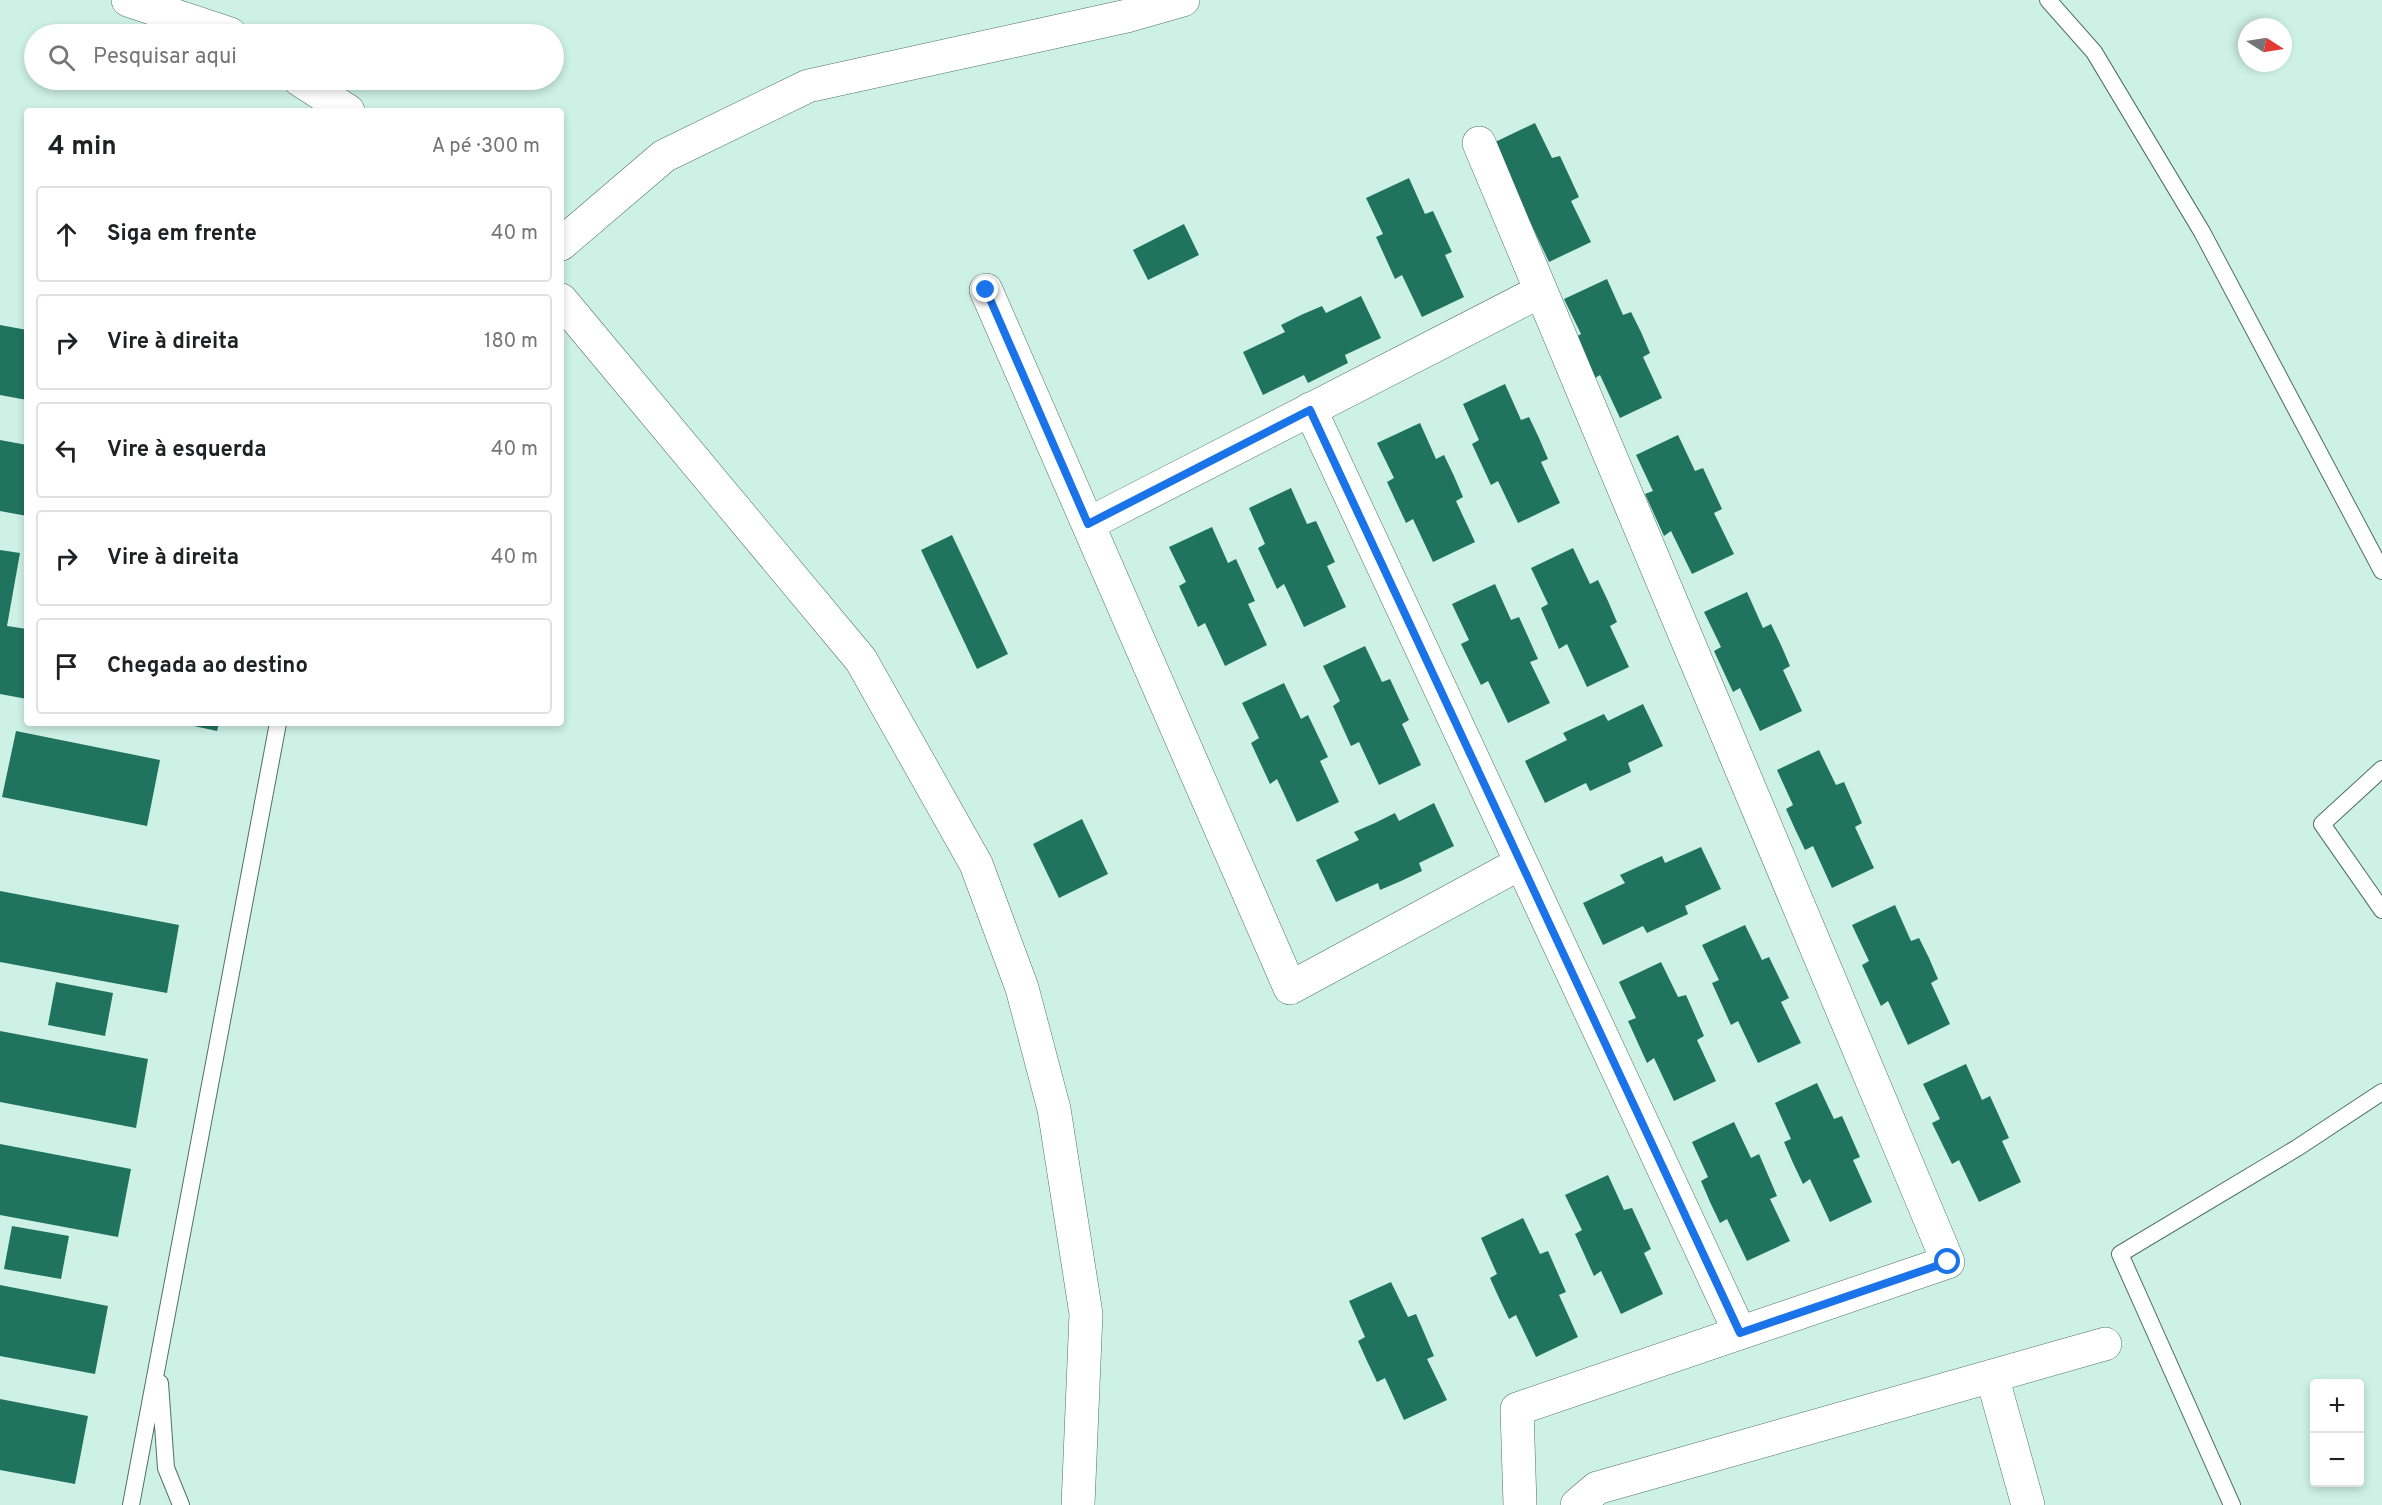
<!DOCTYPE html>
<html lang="pt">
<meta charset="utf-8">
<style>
body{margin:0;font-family:Overpass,sans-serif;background:#f6f6f6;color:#202124}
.controls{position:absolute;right:18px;bottom:18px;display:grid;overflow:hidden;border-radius:6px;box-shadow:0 3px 9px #0003}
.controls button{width:54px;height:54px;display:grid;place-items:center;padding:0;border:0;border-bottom:2px solid #e0e0e0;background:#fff;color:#202124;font:30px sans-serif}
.compass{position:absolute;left:2238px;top:18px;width:54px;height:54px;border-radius:50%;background:#fff;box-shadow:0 3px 9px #0003;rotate:102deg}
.stop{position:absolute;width:18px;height:18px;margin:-14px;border:4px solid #1a73e8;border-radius:50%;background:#fff}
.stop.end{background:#1a73e8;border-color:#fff;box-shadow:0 2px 6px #0008}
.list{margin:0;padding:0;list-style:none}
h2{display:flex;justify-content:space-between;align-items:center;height:78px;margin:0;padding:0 24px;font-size:26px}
h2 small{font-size:20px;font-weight:400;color:#757577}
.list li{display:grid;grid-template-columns:39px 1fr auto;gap:18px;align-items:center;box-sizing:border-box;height:96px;margin:0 12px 12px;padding:0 12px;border:2px solid #e0e0e0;border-radius:6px}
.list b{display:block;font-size:22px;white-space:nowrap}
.list em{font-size:20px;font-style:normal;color:#757577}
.icon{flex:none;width:33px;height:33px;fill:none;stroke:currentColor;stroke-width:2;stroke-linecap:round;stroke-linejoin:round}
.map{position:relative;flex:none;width:2382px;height:1505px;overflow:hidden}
.search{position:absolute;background:#fff;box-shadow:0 3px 9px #0003;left:24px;top:24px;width:540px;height:66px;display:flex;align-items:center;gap:15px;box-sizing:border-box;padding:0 21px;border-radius:33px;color:#757577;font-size:22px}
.panel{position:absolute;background:#fff;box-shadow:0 3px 9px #0003;left:24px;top:108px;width:540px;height:618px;border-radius:6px}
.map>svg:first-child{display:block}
.building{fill:#20735f}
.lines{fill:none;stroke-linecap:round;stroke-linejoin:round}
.service-casing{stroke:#507167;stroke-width:18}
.minor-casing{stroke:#507167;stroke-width:34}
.tertiary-casing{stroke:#507167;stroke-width:34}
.service{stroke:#fff;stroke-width:16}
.minor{stroke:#fff;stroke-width:33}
.tertiary{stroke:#fff;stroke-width:33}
.route{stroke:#1a73e8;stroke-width:8}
</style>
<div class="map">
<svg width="2382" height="1505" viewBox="0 0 2382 1505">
<rect width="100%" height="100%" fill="#cdf1e5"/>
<path class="building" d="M1535,123L1552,158L1560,156L1579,197L1571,201L1591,242L1549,262L1493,143Z
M1409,178L1425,214L1433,211L1452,252L1445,255L1464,297L1422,317L1402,275L1395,279L1376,237L1383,234L1366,198Z
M1184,224L1199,255L1148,280L1133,250Z
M1607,279L1623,315L1631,312L1641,332L1650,353L1643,357L1662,398L1620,418L1600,375L1592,380L1574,338L1581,334L1564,299Z
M1361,296L1381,338L1345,355L1348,363L1308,383L1304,375L1263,395L1243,352L1285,332L1281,325L1301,315L1322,306L1326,313Z
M0,325L27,330V400L0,395Z
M1505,384L1521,420L1529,417L1539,438L1548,459L1541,462L1560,503L1518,523L1498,481L1491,485L1472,444L1479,440L1463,404Z
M1420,423L1436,459L1444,455L1454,476L1463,497L1456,501L1475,542L1433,562L1413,519L1406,523L1387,482L1394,478L1377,443Z
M1678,435L1695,471L1703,468L1722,509L1714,513L1734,554L1692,574L1671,531L1664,536L1645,494L1653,491L1636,455Z
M0,440L27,445V516L0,511Z
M1291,488L1307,524L1316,521L1335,562L1327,566L1346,607L1304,627L1284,584L1277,589L1258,548L1265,544L1249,508Z
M1212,527L1228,563L1236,559L1255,601L1248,604L1267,645L1225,666L1205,623L1198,627L1179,586L1186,582L1169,547Z
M952,535L1008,654L977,669L921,550Z
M1573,548L1590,584L1598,580L1608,601L1617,622L1610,626L1629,667L1587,687L1567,644L1559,649L1541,608L1548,604L1531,568Z
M0,550L20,553L7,626L27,629V699L0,694Z
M1495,584L1511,620L1519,617L1538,659L1530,662L1550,703L1508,723L1488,681L1481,685L1461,644L1469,640L1452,604Z
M1747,592L1763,628L1771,624L1781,645L1790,666L1783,670L1802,711L1760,731L1740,688L1733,692L1714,651L1721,647L1704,612Z
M1365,646L1382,682L1390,679L1409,720L1402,724L1421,765L1379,785L1359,742L1351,746L1333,706L1340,701L1323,666Z
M1284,683L1301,719L1308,715L1328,757L1320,761L1339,802L1297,822L1277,779L1270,784L1251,743L1259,738L1242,703Z
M1643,704L1663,746L1628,763L1631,772L1590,791L1586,783L1545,803L1525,761L1567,740L1563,733L1604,714L1608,721Z
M180,723H219L217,731Z
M16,731L160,760L147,826L2,797Z
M1819,750L1836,785L1844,782L1862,823L1855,827L1874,868L1832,888L1813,846L1805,850L1795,829L1786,809L1793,805L1777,770Z
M1434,803L1454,846L1419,863L1422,871L1401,881L1380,890L1378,883L1336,902L1316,860L1359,840L1354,832L1375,823L1395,813L1399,821Z
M1082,819L1108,874L1059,898L1033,844Z
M1701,847L1721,889L1685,906L1688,914L1647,933L1643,926L1603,945L1583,903L1625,883L1620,875L1662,856L1665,863Z
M0,891L179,925L167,993L0,962Z
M1895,905L1911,941L1919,938L1929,958L1938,979L1931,983L1950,1024L1908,1045L1888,1001L1881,1006L1862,965L1869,961L1852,925Z
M1745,925L1762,960L1769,957L1789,998L1781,1002L1801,1043L1758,1063L1738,1021L1731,1025L1712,983L1719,980L1702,945Z
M1661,962L1678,997L1686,995L1704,1036L1697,1040L1716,1081L1674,1101L1654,1058L1647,1063L1628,1021L1636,1018L1619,982Z
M56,982L113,993L105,1036L48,1025Z
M0,1031L148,1059L136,1128L0,1102Z
M1966,1064L1982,1100L1990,1096L2009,1138L2002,1141L2021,1182L1979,1202L1959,1160L1952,1164L1932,1123L1940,1119L1923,1084Z
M1817,1083L1834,1119L1842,1116L1860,1157L1853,1160L1872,1202L1830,1222L1810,1179L1803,1184L1793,1163L1784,1142L1791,1139L1775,1103Z
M1734,1122L1751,1158L1759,1154L1777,1196L1770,1199L1790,1241L1747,1261L1727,1219L1720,1223L1710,1202L1701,1181L1708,1177L1692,1142Z
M0,1144L131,1169L118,1237L0,1215Z
M1608,1175L1624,1210L1632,1208L1651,1249L1644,1253L1663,1294L1621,1314L1601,1271L1594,1276L1575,1234L1582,1230L1565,1195Z
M1523,1218L1540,1254L1548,1251L1566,1292L1559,1295L1578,1337L1536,1357L1516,1315L1509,1319L1499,1298L1490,1278L1497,1274L1481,1238Z
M12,1226L69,1236L61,1279L4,1269Z
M1391,1282L1408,1317L1416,1314L1434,1356L1427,1359L1447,1400L1404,1420L1385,1378L1377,1382L1367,1361L1358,1341L1365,1337L1349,1301Z
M0,1285L108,1306L95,1374L0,1356Z
M0,1399L88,1416L75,1484L0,1470Z"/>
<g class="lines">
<g class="service-casing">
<path id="service" d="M2048,0L2094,52L2202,232L2382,571
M2382,769L2322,824L2382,910
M160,1383L166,1468L181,1505
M131,1505L278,723
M2232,1505L2120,1254L2297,1148L2382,1092"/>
</g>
<g class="minor-casing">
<path id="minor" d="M1479,143L1948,1262L1517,1409L1520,1505
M986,290L1290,988L1521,863
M1310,409L1740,1333
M1088,524L1541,291
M1992,1376L2028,1505
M1577,1505L1597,1488L2105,1344"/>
</g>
<g class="tertiary-casing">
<path id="tertiary" d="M128,0L230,34
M300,80L348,111
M561,244L664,156L808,86L1127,16L1183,0
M561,300L861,660L976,864L1022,988L1054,1109L1086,1314L1078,1505"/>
</g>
<use href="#service" class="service"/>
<use href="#minor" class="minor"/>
<use href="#tertiary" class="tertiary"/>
</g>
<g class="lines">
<path class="route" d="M986,290L1088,524L1310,410L1740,1333L1948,1262"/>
</g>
</svg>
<div class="controls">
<button>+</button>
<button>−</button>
</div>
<svg class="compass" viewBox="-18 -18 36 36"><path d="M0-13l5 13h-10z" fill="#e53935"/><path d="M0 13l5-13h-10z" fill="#757577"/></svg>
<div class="stop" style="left:1948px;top:1262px"></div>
<div class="stop end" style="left:986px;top:290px"></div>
<div class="search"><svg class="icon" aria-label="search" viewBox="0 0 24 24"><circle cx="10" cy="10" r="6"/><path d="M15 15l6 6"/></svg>Pesquisar aqui</div>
<section class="panel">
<h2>4 min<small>A pé · 300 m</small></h2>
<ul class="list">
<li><svg class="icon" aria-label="ahead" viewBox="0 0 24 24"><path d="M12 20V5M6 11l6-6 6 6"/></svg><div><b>Siga em frente</b></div><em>40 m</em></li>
<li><svg class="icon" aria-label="right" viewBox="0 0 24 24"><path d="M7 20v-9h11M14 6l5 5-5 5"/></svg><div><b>Vire à direita</b></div><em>180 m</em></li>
<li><svg class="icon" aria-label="left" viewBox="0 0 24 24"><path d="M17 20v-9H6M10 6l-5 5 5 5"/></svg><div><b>Vire à esquerda</b></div><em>40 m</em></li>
<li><svg class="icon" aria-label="right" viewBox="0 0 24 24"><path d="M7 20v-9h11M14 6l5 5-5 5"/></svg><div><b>Vire à direita</b></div><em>40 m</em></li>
<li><svg class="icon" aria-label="arrive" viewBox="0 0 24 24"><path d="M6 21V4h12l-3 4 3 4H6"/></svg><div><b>Chegada ao destino</b></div></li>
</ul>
</section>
</div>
